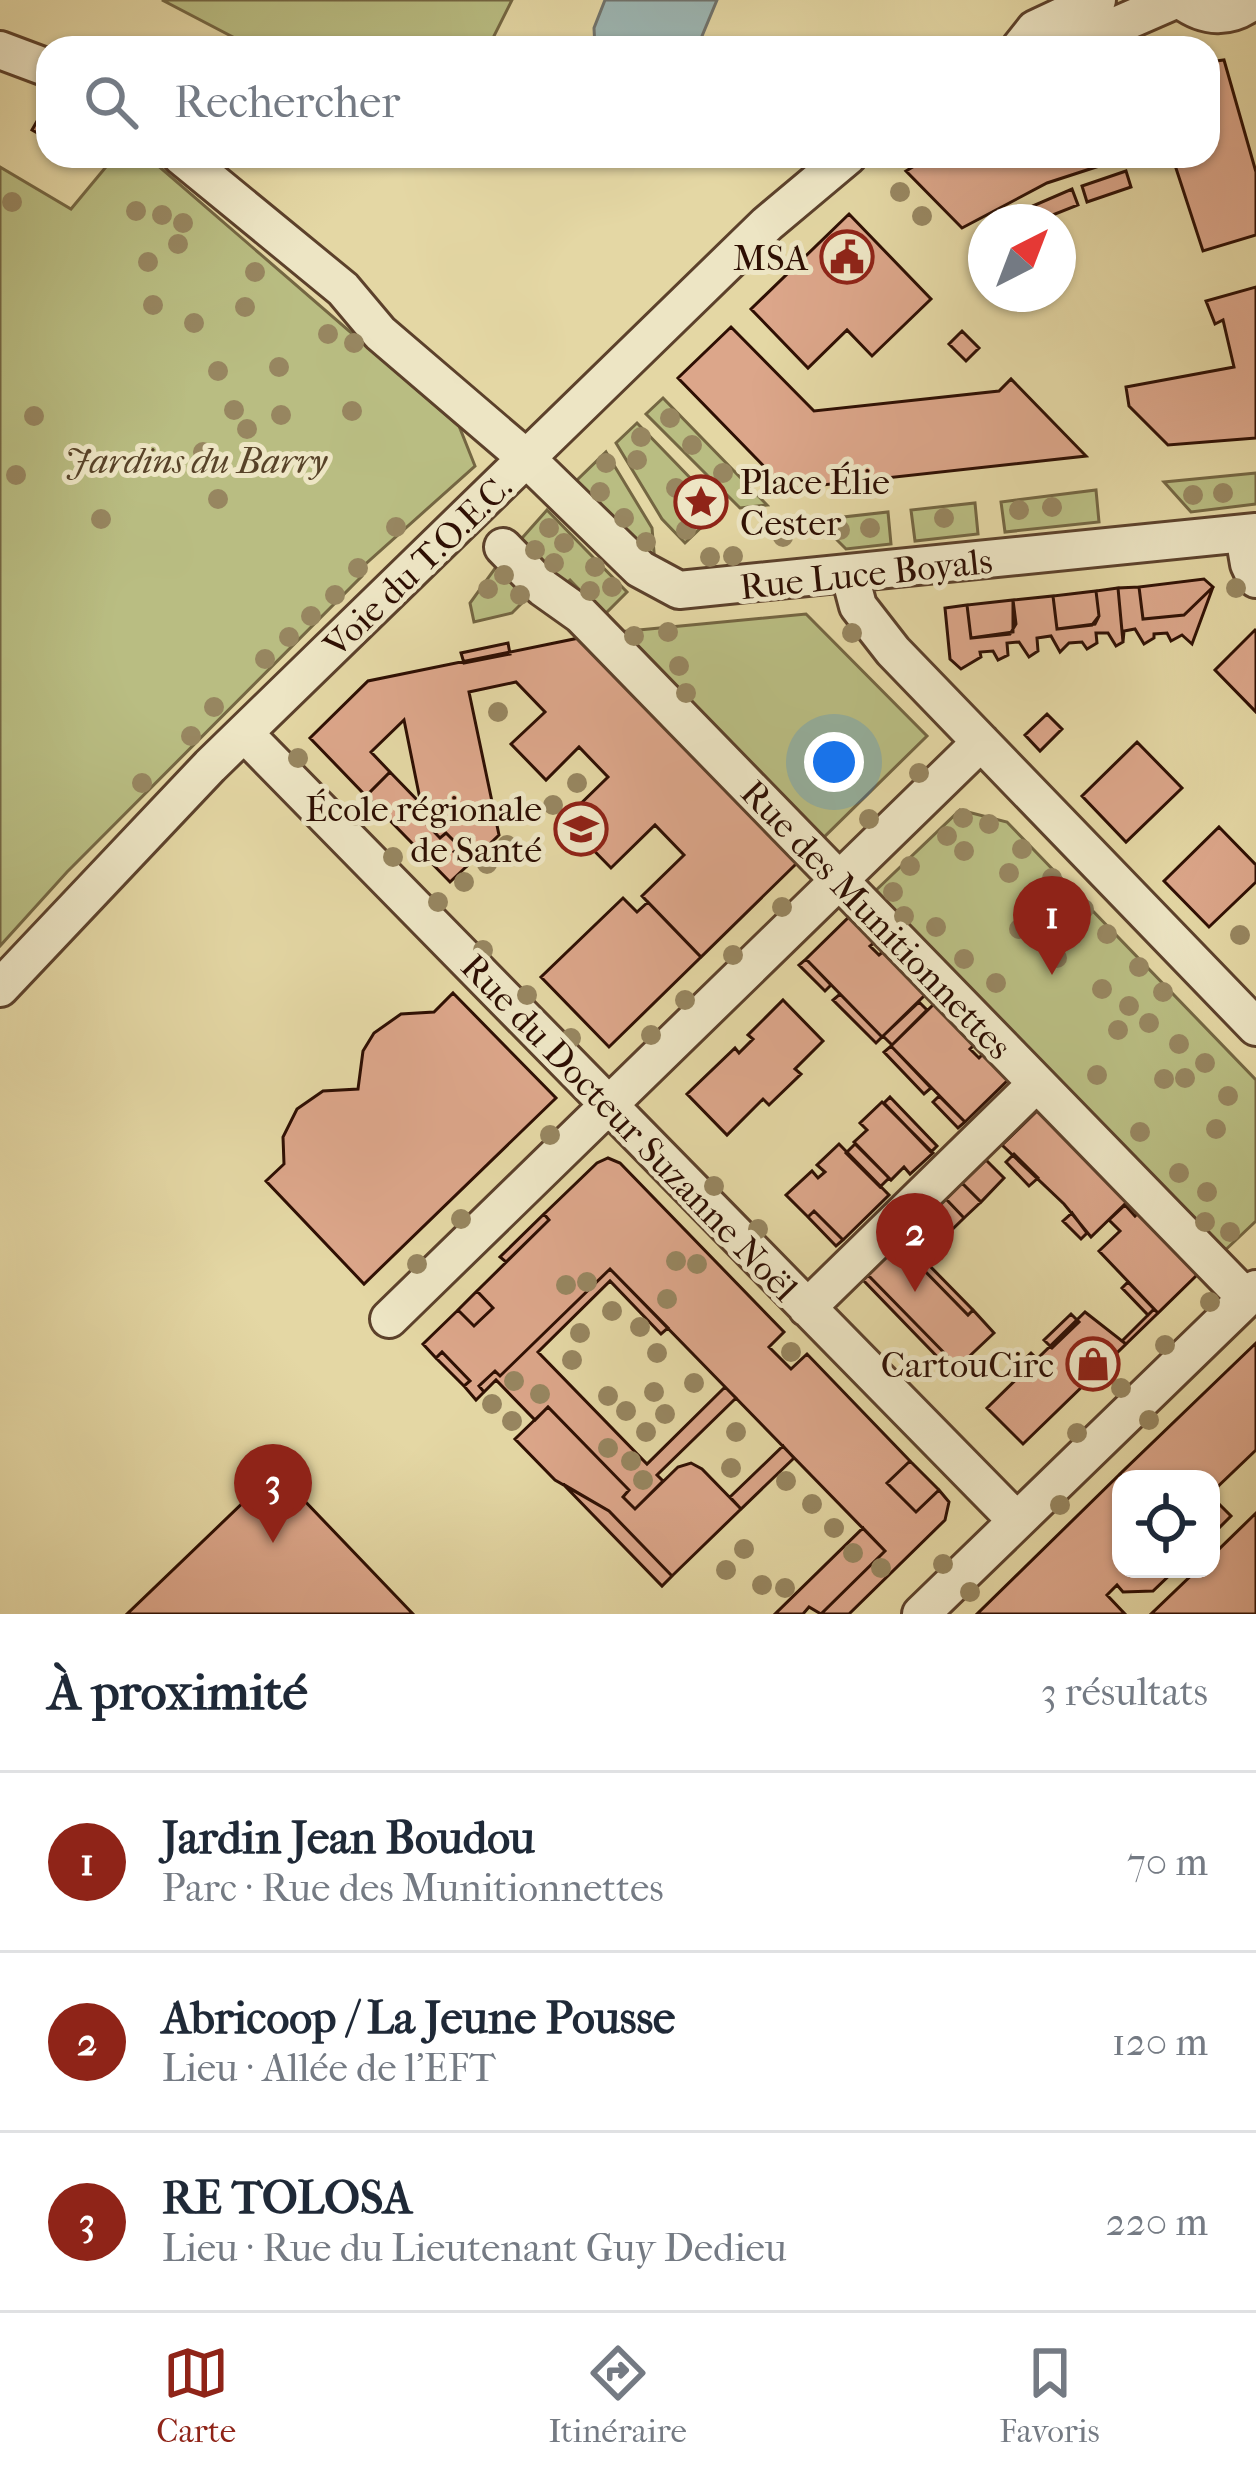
<!DOCTYPE html>
<html lang="fr">
<meta charset="utf-8">
<style>
body{margin:0;font-family:"IM FELL French Canon",serif;background:#f2f2f3;color:#1f2937}
.controls{position:absolute;right:36px;bottom:36px;display:grid;overflow:hidden;border-radius:24px;box-shadow:0 3px 9px #0004}
.controls button{width:108px;height:108px;display:grid;place-items:center;padding:0;border:0;border-bottom:3px solid #e0e1e3;background:#fff;color:#1f2937;font:60px sans-serif}
.compass{position:absolute;left:968px;top:204px;width:108px;height:108px;border-radius:50%;background:#fff;box-shadow:0 3px 9px #0004;rotate:42deg}
.you{position:absolute;left:834px;top:762px;width:42px;height:42px;margin:-30px;border:9px solid #fff;border-radius:50%;background:#1a73e8;box-shadow:0 0 0 18px #1a73e833}
.badge{display:grid;place-items:center;width:78px;height:78px;border-radius:50%;background:#8f2418;color:#fff;font-size:39px;font-weight:700}
.pin{position:absolute;translate:-50% -99px;filter:drop-shadow(0 3px 6px #0008)}
.pin::after{content:'';position:absolute;top:63px;width:42px;height:36px;background:inherit;clip-path:polygon(0 0,100% 0,50% 100%)}
.list{margin:0;padding:0;list-style:none}
h2{display:flex;justify-content:space-between;align-items:center;height:156px;margin:0;padding:0 48px;font-size:51px}
h2 small{font-size:39px;font-weight:400;color:#747a83}
.list li{display:grid;grid-template-columns:78px 1fr auto;gap:36px;align-items:center;box-sizing:border-box;height:180px;padding:0 48px;border-top:3px solid #e0e1e3}
.list b{display:block;font-size:45px;white-space:nowrap}
.list p{margin:0;font-size:39px;white-space:nowrap;color:#747a83}
.list em{font-size:39px;font-style:normal;color:#747a83}
.icon{flex:none;width:66px;height:66px;fill:none;stroke:currentColor;stroke-width:2;stroke-linecap:round;stroke-linejoin:round}
.map{position:relative;flex:none;width:1256px;height:1614px;overflow:hidden}
.search{position:absolute;background:#fff;box-shadow:0 3px 9px #0004;left:36px;right:36px;top:36px;height:132px;display:flex;align-items:center;gap:30px;box-sizing:border-box;padding:0 42px;border-radius:36px;color:#747a83;font-size:45px}
.sheet{height:696px;background:#fff}
nav{display:flex;justify-content:space-around;align-items:center;box-sizing:border-box;height:168px;border-top:3px solid #e0e1e3;background:#fff;font-size:33px;color:#747a83}
nav a{display:grid;justify-items:center;gap:6px}
nav .on{color:#8f2418}
.map>svg:first-child{display:block}
.green{fill:#b9bd82;stroke:#746642;stroke-width:3}
.water{fill:#9cb6b3;stroke:#70736d;stroke-width:3}
.building{fill:#dca68a;stroke:#2e0f03;stroke-width:3}
.lines{fill:none;stroke-linecap:round;stroke-linejoin:round}
.minor-casing{stroke:#5c412b;stroke-width:42}
.minor{stroke:#ede5c4;stroke-width:36}
.tree{fill:#978660}
.labels{text-anchor:middle;stroke-width:10;stroke-linejoin:round;paint-order:stroke}
.poi-label{font-size:36px;fill:#2e0f03;stroke:#ede5c4;text-anchor:end}
.park-label{font-size:36px;font-style:italic;fill:#584329;stroke:#ede5c4}
.street-label{font-size:36px;fill:#2e0f03;stroke:#ede5c4}
</style>
<div class="map">
<svg width="1256" height="1614" viewBox="0 0 1256 1614">
<rect width="100%" height="100%" fill="#e4d7a4"/>
<filter id="stains"><feTurbulence type="fractalNoise" baseFrequency=".00167" numOctaves="4"/><feColorMatrix values="0 0 0 0 .2 0 0 0 0 .09 0 0 0 0 .02 0 0 0 .5 -.17"/></filter>
<radialGradient id="worn" r=".72"><stop offset=".6" stop-color="#630" stop-opacity="0"/><stop offset="1" stop-color="#630" stop-opacity=".3"/></radialGradient>
<path class="green" d="M162,0H512L488,48H254Z
M115,156H145L155,163L459,426L475,466L360,569L362,576L67,872L0,946V167L71,209Z
M663,398L767,505L740,508L646,414Z
M637,423L697,485L685,497L708,521L685,543L662,519L616,443Z
M606,452L652,528L655,564L576,481Z
M1256,473V504L1191,512L1164,482Z
M1096,490L1099,522L1005,532L1001,502Z
M975,503L978,534L915,541L911,510Z
M547,510L627,592L604,615L570,580L560,589L515,546Z
M888,512L891,544L846,549L817,520Z
M501,560L532,593L512,613L474,622L470,603Z
M806,614L927,736L820,841L618,632Z
M960,810L1007,822L1256,1080V1221L1219,1256L872,894Z"/>
<path class="water" d="M605,0H717L697,48H595L594,28Z"/>
<path class="building" d="M1224,60L1256,172V235L1203,251L1172,156H1208V62Z
M48,102V139L32,130Z
M931,156H1130L1047,183L962,228L906,171Z
M1126,171L1131,187L1087,202L1082,186Z
M1072,189L1078,205L1035,222L1028,208Z
M849,214L931,299L872,356L847,330L808,368L751,309Z
M1256,287V438L1168,445L1129,406L1126,387L1234,367L1223,320L1215,324L1206,301Z
M731,327L814,411L999,391L1011,379L1086,456L786,489L678,378Z
M962,331L979,348L966,361L949,344Z
M1204,579L1213,587L1184,615L1143,619L1139,587Z
M1139,587L1143,619L1184,615L1213,587L1192,644L1182,635L1171,641L1167,633L1154,634V638L1144,644L1135,629L1124,631L1123,642L1118,588Z
M1118,588L1123,642L1116,646L1108,633H1096L1097,643L1087,649L1082,642L1069,643L1060,652L1051,636L1037,638L1038,651L1029,657L1019,642L1007,643L1008,655L998,660L993,651L980,652L981,657L961,669L950,659L945,608L967,605L971,638L1010,634L1016,624L1013,600L1053,596L1057,629L1092,625L1099,616L1096,591Z
M1096,591L1099,616L1095,624L1057,629L1053,596Z
M1013,600V632L971,638L967,605Z
M1255,630L1256,631V712L1215,670Z
M579,638L797,863L701,957L642,896L684,855L655,825L611,868L564,820L608,777L579,747L546,780L511,744L545,712L516,682L469,692L499,835L467,866L454,852L460,847L446,833L440,838L417,814L422,809L404,720L371,752L390,772L366,796L310,738L368,681Z
M508,643L510,654L464,663L461,653Z
M1047,714L1062,729L1040,751L1025,735Z
M1137,742L1182,788L1126,842L1082,796Z
M390,772L421,804L422,809L417,814L440,838L446,833L460,847L454,852L467,866L450,882L366,796Z
M1219,827L1256,865V882L1209,927L1164,881Z
M623,898L637,912L648,902L701,957L609,1047L541,977Z
M850,916L875,942L870,946L879,955L884,951L926,994L882,1037L806,959Z
M806,959L831,985L825,991L799,965Z
M453,993L556,1098L364,1284L266,1181L284,1164L283,1137L297,1109L323,1091L358,1089L363,1051L374,1033L401,1014L434,1012Z
M840,994L882,1037L876,1043L833,1000Z
M783,1000L823,1041L795,1069L801,1074L769,1105L763,1099L727,1135L687,1094L735,1048L739,1053L753,1039L748,1035Z
M919,1002L927,1010L892,1045L883,1036Z
M935,1003L975,1044L970,1049L979,1058L984,1053L1009,1079L965,1122L891,1046Z
M891,1046L931,1088L924,1094L884,1052Z
M939,1096L965,1122L958,1128L933,1102Z
M890,1097L937,1146L931,1152L884,1103Z
M882,1102L933,1153L910,1174L904,1167L891,1180L854,1142L867,1130L860,1123Z
M1039,1109L1128,1201L1091,1237L1064,1204L1002,1145Z
M839,1144L889,1195L843,1240L814,1211L808,1217L786,1195L812,1171L818,1178L825,1172L817,1165Z
M855,1144L889,1178L880,1187L846,1153Z
M1014,1154L1038,1178L1029,1186L1006,1162Z
M608,1158L620,1163L784,1332L769,1347L791,1369L807,1354L910,1461L887,1483L916,1512L939,1490L949,1502L945,1520L849,1614H821L885,1551L610,1269L500,1376L495,1371L479,1386L484,1392L476,1400L464,1386L470,1381L442,1352L436,1358L423,1344L458,1310L474,1326L493,1308L477,1291L549,1220L544,1214L597,1163Z
M986,1160L1004,1178L981,1202L962,1183Z
M962,1183L981,1202L964,1218L946,1199Z
M946,1199L964,1218L931,1250L913,1231Z
M1125,1205L1135,1216L1139,1212L1198,1274L1158,1313L1099,1251L1120,1231L1109,1220Z
M814,1211L843,1240L836,1246L808,1217Z
M1072,1213L1087,1233L1081,1239L1063,1221Z
M544,1214L549,1220L506,1262L500,1257Z
M904,1240L920,1256L915,1261L968,1315L973,1310L994,1333L958,1367L868,1275Z
M920,1256L973,1310L968,1315L915,1261Z
M610,1269L668,1328L661,1334L610,1281L538,1352L647,1464L725,1387L736,1398L657,1475L663,1481L635,1509L623,1497L629,1490L548,1407L535,1420L496,1380L484,1392L479,1386L495,1371L500,1376Z
M868,1275L958,1367L953,1373L863,1280Z
M1128,1282L1154,1309L1148,1315L1122,1288Z
M477,1291L493,1308L474,1326L458,1310Z
M1154,1309L1158,1313L1126,1344L1122,1341Z
M1085,1312L1126,1344L1023,1444L987,1408Z
M1071,1314L1079,1322L1052,1348L1044,1340Z
M1256,1343V1450L1211,1493V1479H1124L1120,1474Z
M442,1352L470,1381L464,1386L436,1358Z
M1031,1353L1039,1361L1020,1380L1012,1371Z
M548,1407L629,1490L623,1497L635,1509L678,1467L691,1463L702,1469L741,1509L672,1576L609,1511L555,1480L515,1439Z
M783,1446L794,1458L741,1509L730,1497Z
M910,1461L939,1490L916,1512L887,1483Z
M276,1471L413,1614H127Z
M1120,1474L1124,1479H1121V1569H1176L1153,1591L1123,1592L1117,1585L1107,1595L1125,1614H977Z
M563,1484L609,1511L672,1576L662,1586Z
M1211,1496L1231,1516L1211,1536Z
M1256,1513V1614H1151L1198,1569H1211V1557Z
M863,1528L885,1551L821,1614L809,1607L803,1614H775Z"/>
<g class="lines">
<g class="minor-casing">
<path id="minor" d="M1181,0C1205,18 1230,20 1254,0
M1020,48L1035,29L1097,0
M1065,48L1175,0
M0,50L48,68
M181,156L343,289L380,333L526,458L640,569L679,590L1256,532
M1244,535L1249,564L1256,579
M503,547L543,588L581,615L1246,1298
M850,576L858,606L893,651L1256,1027
M244,733L1016,1520
M0,988L210,766L767,224L848,156
M807,1308L1036,1084
M389,1319L981,742
M921,1614L1256,1289"/>
</g>
<use href="#minor" class="minor"/>
</g>
<g class="tree">
<circle cx="900" cy="192" r="10"/>
<circle cx="12" cy="202" r="10"/>
<circle cx="136" cy="211" r="10"/>
<circle cx="162" cy="215" r="10"/>
<circle cx="922" cy="216" r="10"/>
<circle cx="183" cy="223" r="10"/>
<circle cx="178" cy="244" r="10"/>
<circle cx="148" cy="262" r="10"/>
<circle cx="255" cy="272" r="10"/>
<circle cx="153" cy="305" r="10"/>
<circle cx="245" cy="307" r="10"/>
<circle cx="194" cy="323" r="10"/>
<circle cx="328" cy="334" r="10"/>
<circle cx="354" cy="343" r="10"/>
<circle cx="279" cy="367" r="10"/>
<circle cx="218" cy="371" r="10"/>
<circle cx="234" cy="410" r="10"/>
<circle cx="352" cy="411" r="10"/>
<circle cx="281" cy="415" r="10"/>
<circle cx="34" cy="416" r="10"/>
<circle cx="670" cy="418" r="10"/>
<circle cx="247" cy="429" r="10"/>
<circle cx="641" cy="437" r="10"/>
<circle cx="692" cy="445" r="10"/>
<circle cx="203" cy="452" r="10"/>
<circle cx="637" cy="460" r="10"/>
<circle cx="606" cy="463" r="10"/>
<circle cx="723" cy="473" r="10"/>
<circle cx="16" cy="475" r="10"/>
<circle cx="676" cy="488" r="10"/>
<circle cx="600" cy="492" r="10"/>
<circle cx="1223" cy="493" r="10"/>
<circle cx="1193" cy="495" r="10"/>
<circle cx="218" cy="499" r="10"/>
<circle cx="1052" cy="507" r="10"/>
<circle cx="1019" cy="510" r="10"/>
<circle cx="624" cy="518" r="10"/>
<circle cx="944" cy="518" r="10"/>
<circle cx="101" cy="519" r="10"/>
<circle cx="396" cy="527" r="10"/>
<circle cx="549" cy="528" r="10"/>
<circle cx="870" cy="528" r="10"/>
<circle cx="686" cy="530" r="10"/>
<circle cx="840" cy="530" r="10"/>
<circle cx="783" cy="537" r="10"/>
<circle cx="646" cy="542" r="10"/>
<circle cx="564" cy="543" r="10"/>
<circle cx="535" cy="550" r="10"/>
<circle cx="733" cy="556" r="10"/>
<circle cx="710" cy="557" r="10"/>
<circle cx="554" cy="563" r="10"/>
<circle cx="595" cy="567" r="10"/>
<circle cx="358" cy="568" r="10"/>
<circle cx="504" cy="575" r="10"/>
<circle cx="612" cy="587" r="10"/>
<circle cx="1236" cy="588" r="10"/>
<circle cx="488" cy="589" r="10"/>
<circle cx="590" cy="591" r="10"/>
<circle cx="335" cy="595" r="10"/>
<circle cx="520" cy="595" r="10"/>
<circle cx="311" cy="616" r="10"/>
<circle cx="668" cy="632" r="10"/>
<circle cx="852" cy="633" r="10"/>
<circle cx="634" cy="636" r="10"/>
<circle cx="289" cy="637" r="10"/>
<circle cx="265" cy="659" r="10"/>
<circle cx="679" cy="666" r="10"/>
<circle cx="686" cy="693" r="10"/>
<circle cx="214" cy="707" r="10"/>
<circle cx="498" cy="712" r="10"/>
<circle cx="191" cy="736" r="10"/>
<circle cx="298" cy="758" r="10"/>
<circle cx="919" cy="773" r="10"/>
<circle cx="142" cy="783" r="10"/>
<circle cx="577" cy="783" r="10"/>
<circle cx="553" cy="805" r="10"/>
<circle cx="354" cy="816" r="10"/>
<circle cx="963" cy="818" r="10"/>
<circle cx="869" cy="819" r="10"/>
<circle cx="989" cy="824" r="10"/>
<circle cx="947" cy="836" r="10"/>
<circle cx="507" cy="845" r="10"/>
<circle cx="1022" cy="849" r="10"/>
<circle cx="964" cy="851" r="10"/>
<circle cx="393" cy="857" r="10"/>
<circle cx="487" cy="864" r="10"/>
<circle cx="910" cy="866" r="10"/>
<circle cx="1009" cy="873" r="10"/>
<circle cx="1052" cy="878" r="10"/>
<circle cx="464" cy="882" r="10"/>
<circle cx="893" cy="892" r="10"/>
<circle cx="1039" cy="901" r="10"/>
<circle cx="438" cy="902" r="10"/>
<circle cx="782" cy="907" r="10"/>
<circle cx="1084" cy="909" r="10"/>
<circle cx="904" cy="916" r="10"/>
<circle cx="936" cy="927" r="10"/>
<circle cx="1019" cy="929" r="10"/>
<circle cx="1107" cy="934" r="10"/>
<circle cx="1240" cy="935" r="10"/>
<circle cx="483" cy="950" r="10"/>
<circle cx="733" cy="955" r="10"/>
<circle cx="1057" cy="958" r="10"/>
<circle cx="964" cy="959" r="10"/>
<circle cx="1139" cy="967" r="10"/>
<circle cx="996" cy="983" r="10"/>
<circle cx="1102" cy="989" r="10"/>
<circle cx="1163" cy="992" r="10"/>
<circle cx="527" cy="995" r="10"/>
<circle cx="685" cy="1000" r="10"/>
<circle cx="1129" cy="1006" r="10"/>
<circle cx="1149" cy="1023" r="10"/>
<circle cx="1118" cy="1030" r="10"/>
<circle cx="651" cy="1035" r="10"/>
<circle cx="571" cy="1038" r="10"/>
<circle cx="1179" cy="1044" r="10"/>
<circle cx="1205" cy="1063" r="10"/>
<circle cx="1097" cy="1075" r="10"/>
<circle cx="1185" cy="1078" r="10"/>
<circle cx="1164" cy="1079" r="10"/>
<circle cx="1228" cy="1096" r="10"/>
<circle cx="1216" cy="1129" r="10"/>
<circle cx="1140" cy="1132" r="10"/>
<circle cx="550" cy="1135" r="10"/>
<circle cx="1179" cy="1173" r="10"/>
<circle cx="714" cy="1186" r="10"/>
<circle cx="1207" cy="1192" r="10"/>
<circle cx="461" cy="1219" r="10"/>
<circle cx="1205" cy="1222" r="10"/>
<circle cx="758" cy="1229" r="10"/>
<circle cx="1230" cy="1232" r="10"/>
<circle cx="676" cy="1261" r="10"/>
<circle cx="417" cy="1264" r="10"/>
<circle cx="697" cy="1264" r="10"/>
<circle cx="587" cy="1282" r="10"/>
<circle cx="566" cy="1285" r="10"/>
<circle cx="667" cy="1299" r="10"/>
<circle cx="1210" cy="1302" r="10"/>
<circle cx="612" cy="1311" r="10"/>
<circle cx="640" cy="1327" r="10"/>
<circle cx="580" cy="1333" r="10"/>
<circle cx="1165" cy="1345" r="10"/>
<circle cx="791" cy="1352" r="10"/>
<circle cx="657" cy="1353" r="10"/>
<circle cx="572" cy="1360" r="10"/>
<circle cx="514" cy="1381" r="10"/>
<circle cx="694" cy="1383" r="10"/>
<circle cx="1121" cy="1388" r="10"/>
<circle cx="654" cy="1392" r="10"/>
<circle cx="540" cy="1394" r="10"/>
<circle cx="608" cy="1396" r="10"/>
<circle cx="492" cy="1404" r="10"/>
<circle cx="626" cy="1411" r="10"/>
<circle cx="665" cy="1414" r="10"/>
<circle cx="1149" cy="1420" r="10"/>
<circle cx="512" cy="1421" r="10"/>
<circle cx="646" cy="1432" r="10"/>
<circle cx="736" cy="1432" r="10"/>
<circle cx="1077" cy="1433" r="10"/>
<circle cx="608" cy="1448" r="10"/>
<circle cx="631" cy="1461" r="10"/>
<circle cx="731" cy="1468" r="10"/>
<circle cx="643" cy="1480" r="10"/>
<circle cx="786" cy="1481" r="10"/>
<circle cx="812" cy="1504" r="10"/>
<circle cx="1060" cy="1505" r="10"/>
<circle cx="834" cy="1528" r="10"/>
<circle cx="744" cy="1549" r="10"/>
<circle cx="853" cy="1553" r="10"/>
<circle cx="943" cy="1564" r="10"/>
<circle cx="881" cy="1568" r="10"/>
<circle cx="726" cy="1570" r="10"/>
<circle cx="762" cy="1585" r="10"/>
<circle cx="785" cy="1588" r="10"/>
<circle cx="970" cy="1592" r="10"/>
</g>
<defs>
<g id="civic-ring" transform="scale(2.7)"><circle r="9.5" fill="#ede5c4" stroke="#8f2418" stroke-width="1.5"/><path d="M-.6-6.5H3V-4.5H.6V-3L4-1V1h2V6H-6V1h2V-1L-.6-3ZM-1.2 2.5V6h2.4V2.5Z" fill="#8f2418"/></g>
<g id="sight-ring" transform="scale(2.7)"><circle r="9.5" fill="#ede5c4" stroke="#8f2418" stroke-width="1.5"/><path d="M0-6L1.8-2.2L6-1.7L2.9 1.2L3.7 5.4L0 3.3L-3.7 5.4L-2.9 1.2L-6-1.7L-1.8-2.2Z" fill="#8f2418"/></g>
<g id="university-ring" transform="scale(2.7)"><circle r="9.5" fill="#ede5c4" stroke="#8f2418" stroke-width="1.5"/><path d="M0-5L7-2L0 1L-7-2ZM-4 1L0 2.5L4 1V4Q0 6-4 4Z" fill="#8f2418"/></g>
<g id="shop-ring" transform="scale(2.7)"><circle r="9.5" fill="#ede5c4" stroke="#8f2418" stroke-width="1.5"/><path d="M-5-2.5h2.3a2.7 3.5 0 0 1 5.4 0H5L5.5 6h-11ZM-1.5-2.5h3a1.5 2.3 0 0 0-3 0Z" fill="#8f2418"/></g>
</defs>
<g fill-rule="evenodd">
<use href="#civic-ring" x="847" y="257"/>
<use href="#sight-ring" x="701" y="502"/>
<use href="#university-ring" x="581" y="829"/>
<use href="#shop-ring" x="1093" y="1364"/>
</g>
<g class="labels">
<g class="poi-label">
<text x="808" y="270">MSA</text>
<text x="740" y="494" text-anchor="start">Place Élie<tspan x="740" dy="41">Cester</tspan></text>
<text x="542" y="821">École régionale<tspan x="542" dy="41">de Santé</tspan></text>
<text x="1054" y="1377">CartouCirc</text>
</g>
<g class="park-label">
<text x="196" y="473">Jardins du Barry</text>
</g>
<g class="street-label">
<text transform="translate(417 565) rotate(-44)" y="13">Voie du T.O.E.C.</text>
<text transform="translate(866 573) rotate(-6)" y="13">Rue Luce Boyals</text>
<text transform="translate(877 919) rotate(46)" y="13">Rue des Munitionnettes</text>
<text transform="translate(630 1127) rotate(46)" y="13">Rue du Docteur Suzanne Noël</text>
</g>
</g>
<rect width="100%" height="100%" filter="url(#stains)"/>
<rect width="100%" height="100%" fill="url(#worn)"/>
</svg>
<div class="controls">
<button><svg class="icon" aria-label="locate" viewBox="0 0 24 24"><circle cx="12" cy="12" r="6"/><path d="M12 2v4M12 18v4M2 12h4M18 12h4"/></svg></button>
</div>
<svg class="compass" viewBox="-18 -18 36 36"><path d="M0-13l5 13h-10z" fill="#e53935"/><path d="M0 13l5-13h-10z" fill="#747a83"/></svg>
<div class="you"></div>
<div class="pin badge" style="left:1052px;top:975px">1</div>
<div class="pin badge" style="left:915px;top:1292px">2</div>
<div class="pin badge" style="left:273px;top:1543px">3</div>
<div class="search"><svg class="icon" aria-label="search" viewBox="0 0 24 24"><circle cx="10" cy="10" r="6"/><path d="M15 15l6 6"/></svg>Rechercher</div>
</div>
<section class="sheet">
<h2>À proximité<small>3 résultats</small></h2>
<ul class="list">
<li><span class="badge">1</span><div><b>Jardin Jean Boudou</b><p>Parc · Rue des Munitionnettes</p></div><em>70 m</em></li>
<li><span class="badge">2</span><div><b>Abricoop / La Jeune Pousse</b><p>Lieu · Allée de l'EFT</p></div><em>120 m</em></li>
<li><span class="badge">3</span><div><b>RE TOLOSA</b><p>Lieu · Rue du Lieutenant Guy Dedieu</p></div><em>220 m</em></li>
</ul>
</section>
<nav>
<a class="on"><svg class="icon" aria-label="map" viewBox="0 0 24 24"><path d="M3 6l6-2 6 2 6-2v14l-6 2-6-2-6 2zM9 4v14M15 6v14"/></svg>Carte</a>
<a><svg class="icon" aria-label="directions" viewBox="0 0 24 24"><path d="M12 3l9 9-9 9-9-9zM9 14v-3h6M13 9l2 2-2 2"/></svg>Itinéraire</a>
<a><svg class="icon" aria-label="saved" viewBox="0 0 24 24"><path d="M7 4h10v16l-5-4-5 4z"/></svg>Favoris</a>
</nav>
